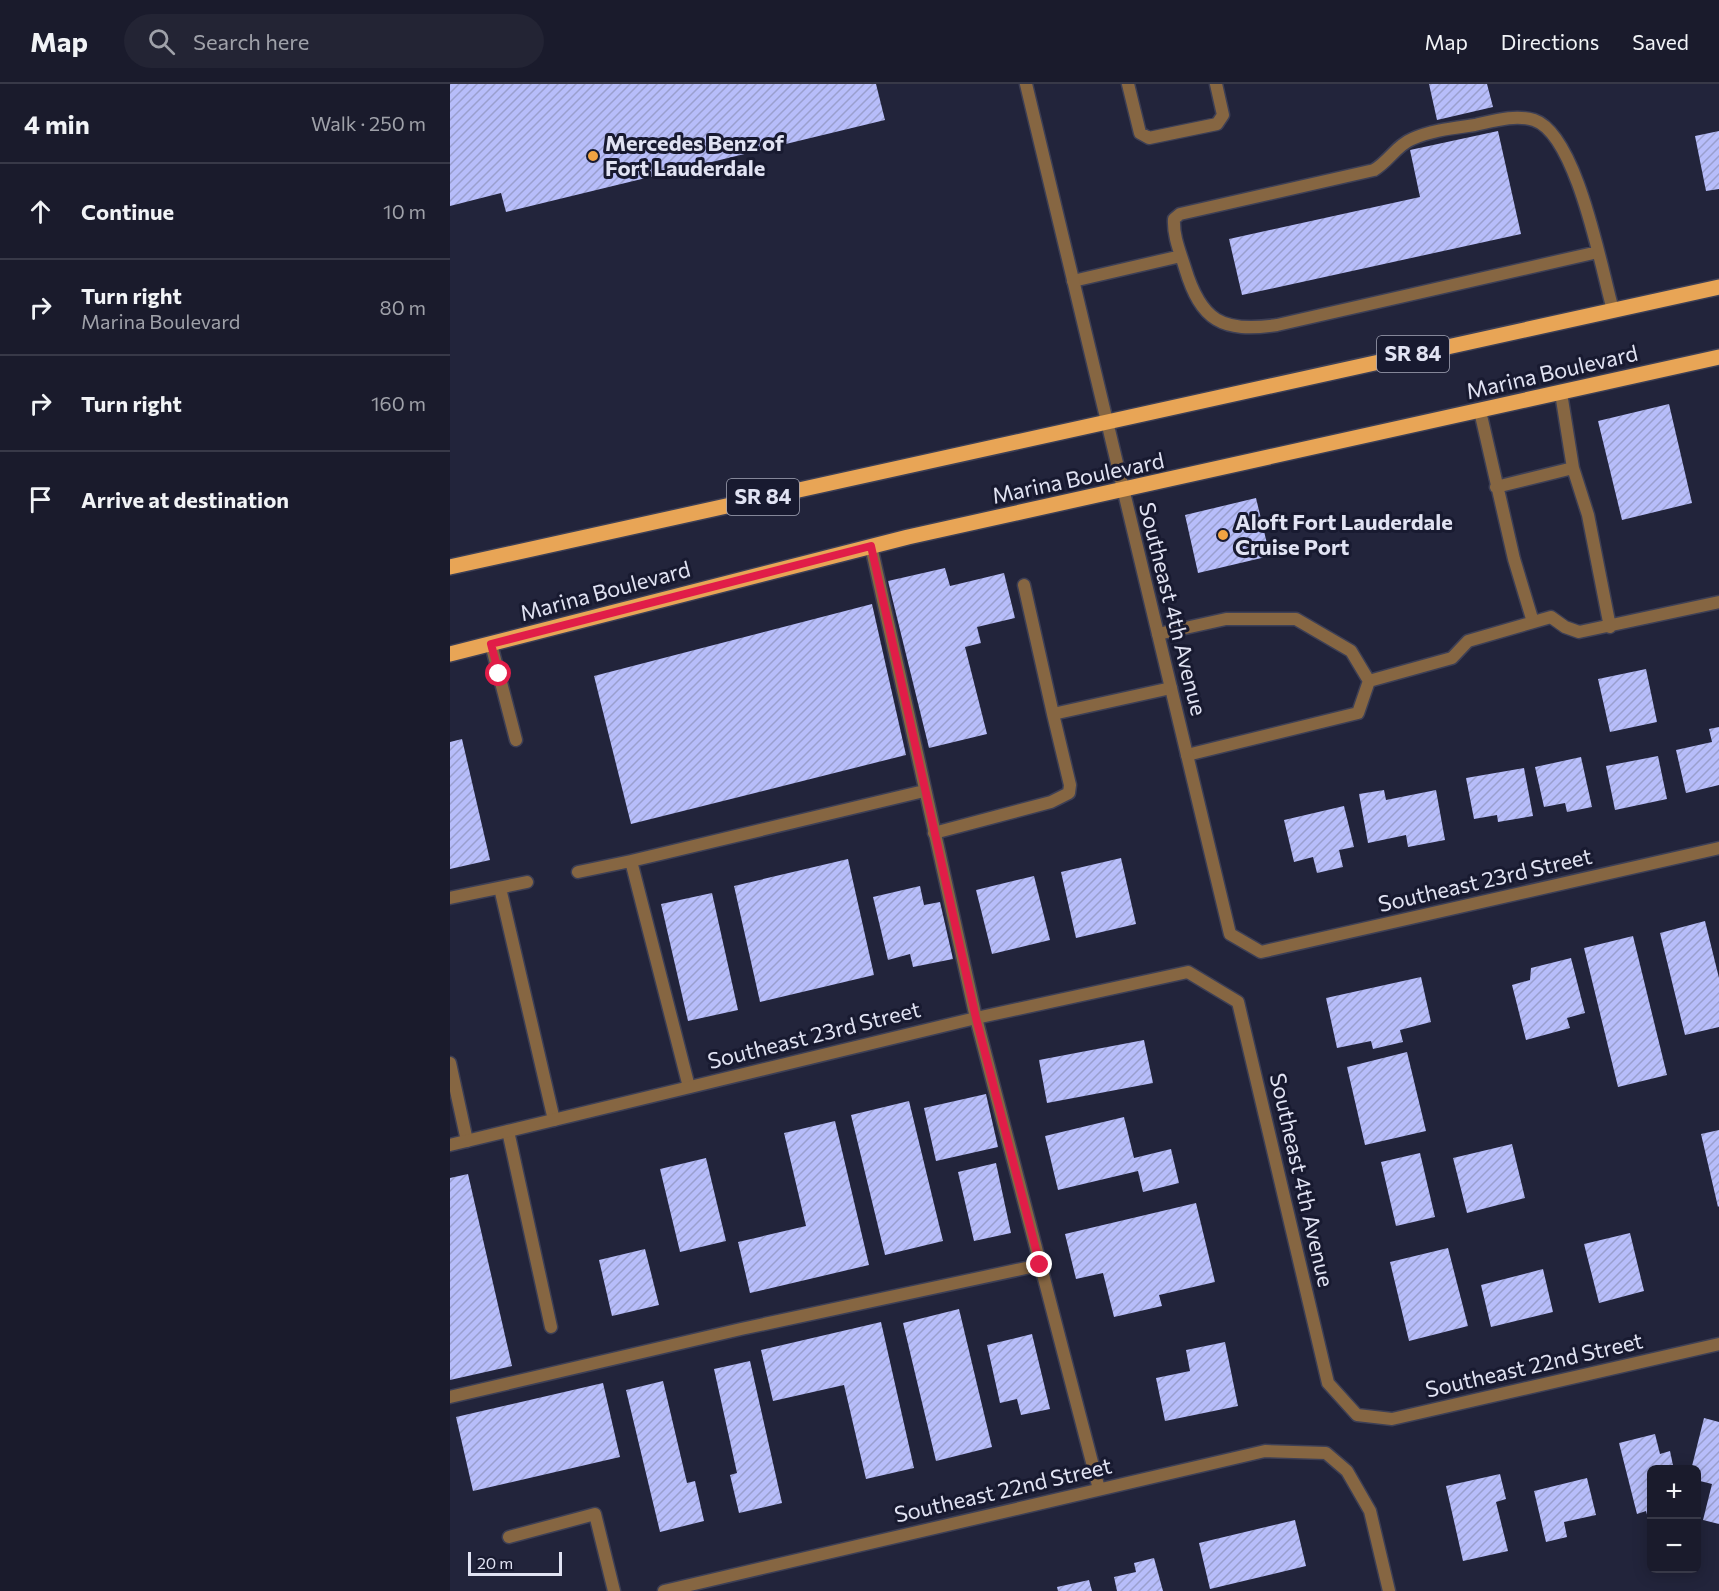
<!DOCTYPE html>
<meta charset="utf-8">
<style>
body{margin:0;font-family:Commissioner,sans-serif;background:#232434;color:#f1f3f6}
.controls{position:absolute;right:18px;bottom:18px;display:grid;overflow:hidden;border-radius:9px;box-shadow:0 3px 15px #0003}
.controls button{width:54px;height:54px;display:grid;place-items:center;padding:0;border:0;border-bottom:2px solid #383948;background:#1a1b2c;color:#f1f3f6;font:30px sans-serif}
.scale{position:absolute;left:18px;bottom:15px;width:94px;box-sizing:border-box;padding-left:6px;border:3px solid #e1e3f3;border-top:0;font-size:16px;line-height:21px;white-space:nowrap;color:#e1e3f3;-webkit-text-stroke:4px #181a30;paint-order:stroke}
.stop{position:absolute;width:18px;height:18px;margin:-14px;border:4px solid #e11d48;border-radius:50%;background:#fff}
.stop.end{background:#e11d48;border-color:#fff;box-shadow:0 2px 6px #0008}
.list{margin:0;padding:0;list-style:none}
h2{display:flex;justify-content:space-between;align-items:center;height:78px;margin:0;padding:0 24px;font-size:26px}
h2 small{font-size:20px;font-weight:400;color:#9fa1a9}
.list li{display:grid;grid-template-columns:39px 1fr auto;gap:18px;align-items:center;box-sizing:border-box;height:96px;padding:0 24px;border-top:2px solid #383948}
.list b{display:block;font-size:22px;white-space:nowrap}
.list p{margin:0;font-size:20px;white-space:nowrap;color:#9fa1a9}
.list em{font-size:20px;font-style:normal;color:#9fa1a9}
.icon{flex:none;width:33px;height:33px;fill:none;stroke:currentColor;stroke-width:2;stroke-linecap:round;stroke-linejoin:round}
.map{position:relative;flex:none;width:1269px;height:1507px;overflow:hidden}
header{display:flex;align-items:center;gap:36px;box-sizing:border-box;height:84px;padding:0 30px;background:#1a1b2c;border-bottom:2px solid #383948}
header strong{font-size:28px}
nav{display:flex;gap:33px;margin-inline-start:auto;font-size:21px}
.search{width:420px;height:54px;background:#232434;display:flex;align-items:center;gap:15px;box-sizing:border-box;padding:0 21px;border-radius:33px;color:#9fa1a9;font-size:22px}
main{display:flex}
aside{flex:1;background:#1a1b2c}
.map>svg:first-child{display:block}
.building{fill:url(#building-hatch)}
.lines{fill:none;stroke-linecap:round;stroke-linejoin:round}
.service-casing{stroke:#3d3f55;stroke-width:15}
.minor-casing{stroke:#3d3f55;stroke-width:15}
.primary-casing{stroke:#3d3f55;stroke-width:18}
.service{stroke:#866642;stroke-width:12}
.minor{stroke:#866642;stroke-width:12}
.primary{stroke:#e8a556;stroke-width:15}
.route{stroke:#e11d48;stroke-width:8}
.poi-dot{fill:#f3a442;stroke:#181a30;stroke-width:2}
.labels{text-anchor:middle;stroke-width:6;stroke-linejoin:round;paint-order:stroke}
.shield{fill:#181a30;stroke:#a5a7b8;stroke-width:1.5}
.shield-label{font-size:21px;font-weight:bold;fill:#e1e3f3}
.poi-label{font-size:22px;font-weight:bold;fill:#e1e3f3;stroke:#181a30;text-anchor:start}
.street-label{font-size:22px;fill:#e1e3f3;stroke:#181a30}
</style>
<header>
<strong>Map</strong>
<div class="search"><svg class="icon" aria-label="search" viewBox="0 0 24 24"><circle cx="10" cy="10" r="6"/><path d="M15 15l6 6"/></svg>Search here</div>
<nav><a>Map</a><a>Directions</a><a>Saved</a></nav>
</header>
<main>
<aside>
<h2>4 min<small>Walk · 250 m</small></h2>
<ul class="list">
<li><svg class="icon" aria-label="ahead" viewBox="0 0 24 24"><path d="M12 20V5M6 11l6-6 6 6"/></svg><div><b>Continue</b></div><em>10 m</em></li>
<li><svg class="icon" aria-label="right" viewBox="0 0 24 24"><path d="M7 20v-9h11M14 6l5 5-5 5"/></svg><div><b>Turn right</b><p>Marina Boulevard</p></div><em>80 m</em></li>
<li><svg class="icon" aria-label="right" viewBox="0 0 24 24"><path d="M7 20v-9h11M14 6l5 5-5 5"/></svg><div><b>Turn right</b></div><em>160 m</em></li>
<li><svg class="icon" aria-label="arrive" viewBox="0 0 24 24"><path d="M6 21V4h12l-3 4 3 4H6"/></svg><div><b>Arrive at destination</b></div></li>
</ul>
</aside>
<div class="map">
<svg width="1269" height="1507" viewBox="0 0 1269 1507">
<defs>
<pattern id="building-hatch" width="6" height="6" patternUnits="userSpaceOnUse" patternTransform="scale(1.5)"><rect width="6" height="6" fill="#b7bdfa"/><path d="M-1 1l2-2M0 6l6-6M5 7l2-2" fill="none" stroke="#9a9fce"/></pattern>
</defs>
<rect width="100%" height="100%" fill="#22243b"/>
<path class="building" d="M0,0H426L435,36L56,128L51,109L0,122Z
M979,0H1037L1043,23L987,36Z
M1048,47L1071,150L792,211L779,155L970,113L960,66Z
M1269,47V105L1256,107L1245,52Z
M1219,320L1242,419L1172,436L1148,337Z
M806,414L820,472L748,489L735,431Z
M495,484L500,502L554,489L565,534L527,543L531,559L515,563L537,650L479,664L438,497Z
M422,520L456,671L181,740L144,592Z
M1196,585L1207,638L1160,648L1148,595Z
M1269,643V701L1236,709L1226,666L1262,658L1259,645Z
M12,655L40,776L0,785V658Z
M1208,672L1217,715L1165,726L1156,682Z
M1131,673L1142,723L1117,728L1115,719L1094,723L1085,683Z
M1074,684L1083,732L1048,738L1047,731L1024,735L1016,694Z
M934,706L936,716L986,706L995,756L958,763L956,751L918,759L909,710Z
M894,722L904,763L889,766L893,783L867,789L863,773L844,778L834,736Z
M671,774L686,840L626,854L611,788Z
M398,775L424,891L310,918L284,802Z
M584,792L600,856L542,870L526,806Z
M470,802L474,821L490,818L503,875L463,883L460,870L438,876L423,813Z
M262,809L288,926L238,937L211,820Z
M1255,837L1269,894V943L1235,951L1210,849Z
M1183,852L1217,991L1168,1003L1134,864Z
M1121,874L1135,929L1117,934L1120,944L1076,956L1062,901L1080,896L1081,884Z
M971,893L981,938L950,946L953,958L923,965L921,957L887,964L876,914Z
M694,956L703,999L597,1019L589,976Z
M957,968L976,1047L915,1061L897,983Z
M536,1010L548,1063L486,1077L474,1024Z
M459,1017L493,1157L435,1171L401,1031Z
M674,1033L684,1074L721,1065L729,1099L693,1108L688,1087L608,1106L595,1052Z
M385,1037L419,1181L300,1209L288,1158L356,1142L334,1049Z
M1269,1046V1122L1268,1123L1251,1050Z
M1062,1060L1075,1114L1017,1129L1003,1074Z
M970,1069L985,1133L946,1142L931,1078Z
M256,1074L276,1157L230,1168L210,1085Z
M546,1079L561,1149L524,1157L508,1088Z
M18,1090L62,1282L0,1296V1094Z
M746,1119L765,1198L709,1211L712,1222L664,1233L653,1189L626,1195L615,1150Z
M1180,1149L1194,1207L1149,1219L1134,1160Z
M998,1164L1018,1242L959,1257L940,1178Z
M195,1165L209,1221L162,1232L149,1176Z
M1093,1185L1103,1228L1041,1243L1031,1201Z
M509,1225L542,1363L486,1377L453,1239Z
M431,1238L464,1384L416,1395L394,1301L323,1317L311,1266Z
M582,1250L600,1325L571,1331L567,1315L550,1319L537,1261Z
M775,1258L788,1322L715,1337L706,1294L740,1287L736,1266Z
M300,1277L332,1419L289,1429L280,1391L287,1389L264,1285Z
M213,1297L237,1399L245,1397L254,1437L210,1448L176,1306Z
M153,1299L170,1373L23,1407L6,1333Z
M1254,1334L1269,1338V1440L1253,1436L1262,1400L1246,1396V1386H1241Z
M1205,1350L1210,1370L1220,1367L1224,1386H1202L1201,1445L1196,1427L1187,1430L1169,1359Z
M1050,1390L1056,1415L1046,1418L1058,1467L1013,1477L996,1402Z
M1137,1394L1146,1431L1114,1438L1117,1453L1096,1458L1084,1407Z
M845,1436L856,1482L760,1505L749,1459Z
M704,1474L713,1507H667L664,1493L686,1488L684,1479Z
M639,1496L642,1507H608L607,1503Z"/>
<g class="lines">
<g class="service-casing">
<path id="service" d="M678,0L690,49L699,54L767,40L773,31L766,0
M1148,168L827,241C772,249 751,237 735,184C730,168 723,152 724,135L730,130L924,86C939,77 947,61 962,55C982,46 1004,44 1025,41C1043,37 1065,30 1084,36C1127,50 1151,184 1163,226
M623,197L731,172
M1111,309L1123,384L1138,431L1160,543
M1030,327L1064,475L1083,538
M1046,403L1123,384
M421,462L526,934L649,1405
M574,501L603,630L721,604
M708,550L776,535H846L901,567L919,597
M41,560L66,656
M737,671L908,629L919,597L1002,574L1018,557L1101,533L1115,543L1129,548L1269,518
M484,749L601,718L619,709L620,701L603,630
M181,777L474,707
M128,788L181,777L239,1003
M50,804L104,1036
M0,814L77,798
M0,979L17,1057
M58,1047L101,1243
M0,1313L291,1245L590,1181
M59,1453L145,1430L164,1507"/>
</g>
<g class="minor-casing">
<path id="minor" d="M576,0L780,850L811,868L1269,764
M0,1061L526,934L738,888L788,918L878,1299L907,1331L942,1335L1269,1260
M214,1507L815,1367L876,1369L897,1387L920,1427L939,1507"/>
</g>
<g class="primary-casing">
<path id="primary" d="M0,483L1269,203
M0,570L458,453L1269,273"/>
</g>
<use href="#service" class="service"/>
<use href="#minor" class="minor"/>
<use href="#primary" class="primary"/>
</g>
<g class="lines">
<path class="route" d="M49,590L41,560L421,462L526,934L590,1181"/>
</g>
<g class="poi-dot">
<circle cx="143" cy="72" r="6"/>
<circle cx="773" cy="451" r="6"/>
</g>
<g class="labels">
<g class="shield">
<rect x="927" y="252" width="72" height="36" rx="4.5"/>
<rect x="277" y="395" width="72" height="36" rx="4.5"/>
</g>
<g class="shield-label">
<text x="963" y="277">SR 84</text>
<text x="313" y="420">SR 84</text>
</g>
<g class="poi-label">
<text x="155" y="67">Mercedes Benz of<tspan x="155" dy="25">Fort Lauderdale</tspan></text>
<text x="785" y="446">Aloft Fort Lauderdale<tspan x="785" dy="25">Cruise Port</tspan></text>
</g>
<g class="street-label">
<text transform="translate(1102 288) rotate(-13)" y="8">Marina Boulevard</text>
<text transform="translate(628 394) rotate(-12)" y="8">Marina Boulevard</text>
<text transform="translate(155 507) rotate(-15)" y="8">Marina Boulevard</text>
<text transform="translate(723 525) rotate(76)" y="8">Southeast 4th Avenue</text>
<text transform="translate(1035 796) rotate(-13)" y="8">Southeast 23rd Street</text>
<text transform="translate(364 951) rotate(-14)" y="8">Southeast 23rd Street</text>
<text transform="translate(852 1096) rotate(77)" y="8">Southeast 4th Avenue</text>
<text transform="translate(1084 1281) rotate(-13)" y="8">Southeast 22nd Street</text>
<text transform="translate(553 1406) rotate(-13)" y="8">Southeast 22nd Street</text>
</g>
</g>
</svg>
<div class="controls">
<button>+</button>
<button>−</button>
</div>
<div class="scale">20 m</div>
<div class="stop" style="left:49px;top:590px"></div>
<div class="stop end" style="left:590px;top:1181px"></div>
</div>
</main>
